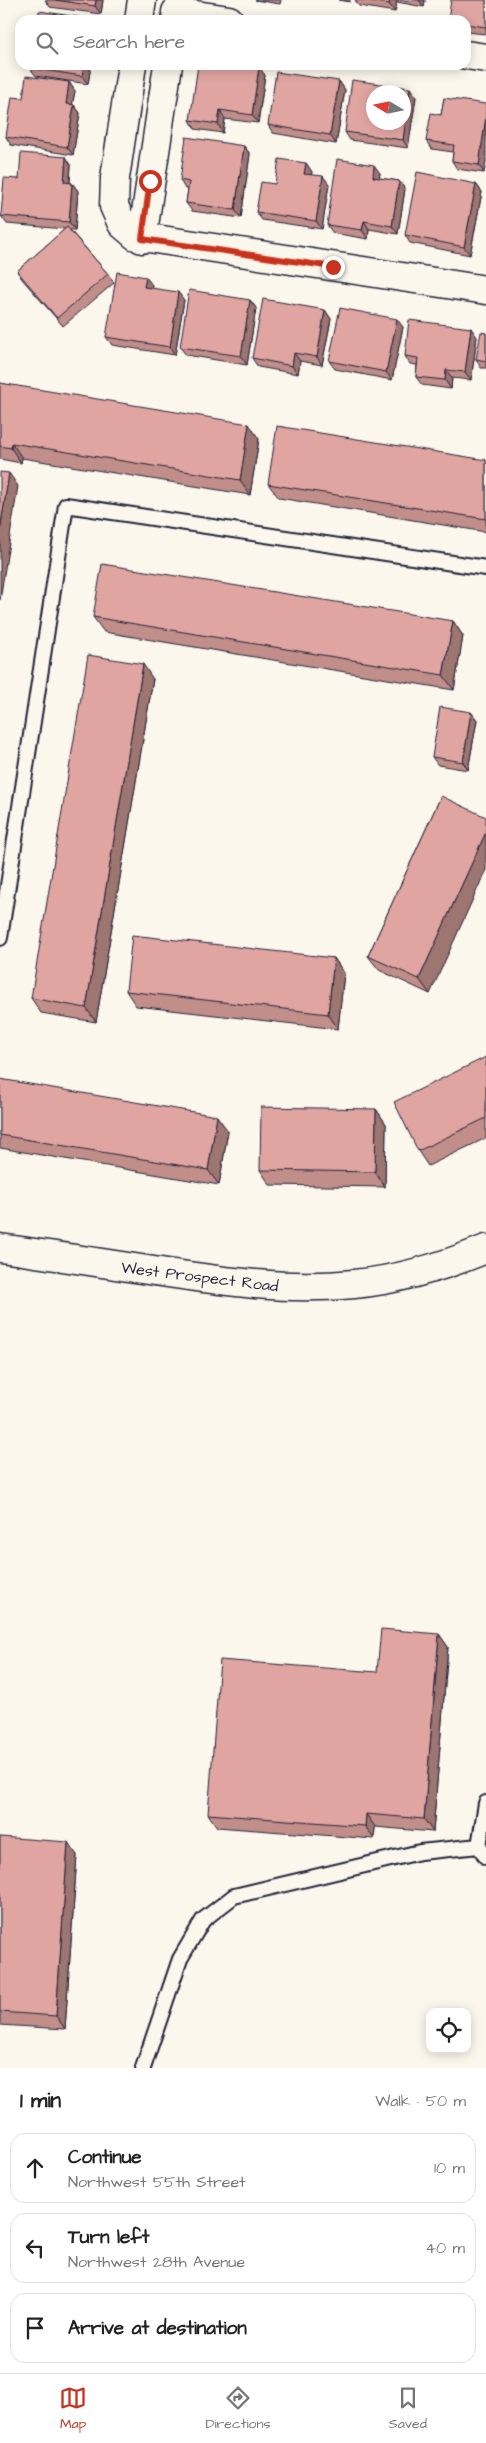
<!DOCTYPE html>
<meta charset="utf-8">
<style>
body{margin:0;font-family:"Architects Daughter",sans-serif;background:#f6f6f6;color:#222}
.controls{position:absolute;right:15px;bottom:15px;display:grid;overflow:hidden;border-radius:10px;box-shadow:0 2px 12px #0003}
.controls button{width:45px;height:45px;display:grid;place-items:center;padding:0;border:0;border-bottom:1px solid #e0e0e0;background:#fff;color:#222;font:25px sans-serif}
.compass{position:absolute;left:366px;top:85px;width:45px;height:45px;border-radius:50%;background:#fff;box-shadow:0 2px 12px #0003;rotate:280deg}
.stop{position:absolute;width:15px;height:15px;margin:-11px;border:4px solid #c8321e;border-radius:50%;background:#fff}
.stop.end{background:#c8321e;border-color:#fff;box-shadow:0 1px 5px #0008}
.list{margin:0;padding:0;list-style:none}
h2{display:flex;justify-content:space-between;align-items:center;height:65px;margin:0;padding:0 20px;font-size:21px}
h2 small{font-size:16px;font-weight:400;color:#767676}
.list li{display:grid;grid-template-columns:32px 1fr auto;gap:15px;align-items:center;box-sizing:border-box;height:70px;margin:0 10px 10px;padding:0 10px;border:1px solid #e0e0e0;border-radius:15px}
.list b{display:block;font-size:19px;white-space:nowrap}
.list p{margin:0;font-size:16px;white-space:nowrap;color:#767676}
.list em{font-size:16px;font-style:normal;color:#767676}
.icon{flex:none;width:28px;height:28px;fill:none;stroke:currentColor;stroke-width:2;stroke-linecap:round;stroke-linejoin:round}
.map{position:relative;flex:none;width:486px;height:2068px;overflow:hidden}
.search{position:absolute;background:#fff;box-shadow:0 2px 12px #0003;left:15px;right:15px;top:15px;height:55px;display:flex;align-items:center;gap:12px;box-sizing:border-box;padding:0 18px;border-radius:15px;color:#767676;font-size:19px}
.sheet{height:305px;background:#fff}
nav{display:flex;justify-content:space-around;align-items:center;box-sizing:border-box;height:70px;border-top:1px solid #e0e0e0;background:#fff;font-size:14px;color:#767676}
nav a{display:grid;justify-items:center;gap:2px}
nav .on{color:#c8321e}
.map>svg:first-child{display:block}
.lines{fill:none;stroke-linecap:round;stroke-linejoin:round}
.lane-casing{stroke:#22223b;stroke-width:18}
.street-casing{stroke:#22223b;stroke-width:31}
.secondary-casing{stroke:#22223b;stroke-width:31}
.lane{stroke:#fbf7ec;stroke-width:14}
.street{stroke:#fbf7ec;stroke-width:28}
.secondary{stroke:#fbf7ec;stroke-width:28}
.wall{fill:#c18e8a;stroke:#22223b}
.shaded-wall{fill:#9d7471;stroke:#22223b}
.building{fill:#e0a5a1;stroke:#22223b;fill-rule:evenodd}
.route{stroke:#c8321e;stroke-width:6}
.labels{text-anchor:middle;stroke-width:4;stroke-linejoin:round;paint-order:stroke}
.street-label{font-size:16px;fill:#22223b;stroke:#fbf7ec}
</style>
<div class="map">
<svg width="486" height="2068" viewBox="0 0 486 2068">
<rect width="100%" height="100%" fill="#fbf7ec"/>
<filter id="ink" filterUnits="userSpaceOnUse"><feTurbulence type="fractalNoise" baseFrequency=".02" numOctaves="2"/><feDisplacementMap in="SourceGraphic" scale="10" xChannelSelector="R" yChannelSelector="G"/><feConvolveMatrix kernelMatrix="1 2 1 2 8 2 1 2 1" color-interpolation-filters="sRGB"/></filter>
<g filter="url(#ink)">
<g class="lines">
<g class="lane-casing">
<path id="lane" d="M0,938L66,505L486,568
M486,1803L479,1846L486,1857
M143,2068L180,1959L203,1920L234,1896L420,1852L479,1846"/>
</g>
<g class="street-casing">
<path id="street" d="M176,12L229,20
M139,20L142,0
M466,55L486,58
M132,65L115,178L114,206L122,224L136,236L486,290
M142,239L168,65"/>
</g>
<g class="secondary-casing">
<path id="secondary" d="M0,1248C51,1255 103,1263 154,1271C221,1281 286,1291 354,1284C399,1280 444,1266 486,1249"/>
</g>
<use href="#lane" class="lane"/>
<use href="#street" class="street"/>
<use href="#secondary" class="secondary"/>
</g>
<path class="wall" d="M45,0H103L101,14L50,7Z
M255,0H281L280,4Z
M339,0H350V2Z
M355,0H425L424,7L397,2L395,12L359,6Z
M486,0V34L466,32V20Z
M31,65H91L88,84L36,76L30,68Z
M265,75L258,123L225,119L223,133L195,129L190,120Z
M339,81L345,90L336,144L273,133L268,125Z
M69,82L75,91L72,105H74L80,113L73,155L11,145L6,137L23,98Z
M410,88L416,97L408,148L350,140L345,132Z
M444,98L484,173L457,169L452,161L453,152L432,149L426,141L441,115Z
M244,146L250,154L241,218L192,211L186,203L188,189H185L180,180Z
M66,157L71,165L70,183H72L78,191L75,230H70L108,274L114,283L63,326L22,279L17,271L65,229L7,224L1,216L19,179Z
M306,163L312,172L311,175L329,184L322,229L262,220L256,212L275,184Z
M380,173L379,178L399,181L405,189L398,234L369,229L368,239L333,233L327,225Z
M476,184L482,192L470,255L410,243L405,235Z
M152,285L151,288L184,300L175,355L112,345L106,337Z
M250,300L256,308L247,365L186,355L180,347Z
M325,310L331,319L322,365L300,361L298,374L258,367L252,358Z
M403,327L392,380L335,369L329,361Z
M486,333V368H481L476,359Z
M477,337L471,380L452,378L451,389L422,385L416,377L417,365L410,364L405,356Z
M0,383L259,439L250,495L22,458L21,463L0,459Z
M486,460V532L279,498L268,484Z
M93,617L453,621L463,636L454,690L104,632Z
M153,679L96,1022L41,1013L31,998Z
M471,712L477,720L468,770L438,765L432,757Z
M441,796L430,994L379,970L368,956Z
M334,958L344,973L338,1029L136,1006L126,991Z
M486,1057V1138L428,1166L418,1151Z
M0,1079L228,1131L219,1185L0,1148Z
M376,1109L386,1124L385,1187L270,1185L260,1170Z
M439,1634L448,1647L433,1832L375,1827L374,1839L217,1827L208,1814L377,1672Z
M0,1837L77,1855L65,2029L0,2025Z"/>
<path class="shaded-wall" d="M96,0H103L101,14L95,6Z
M390,0H396L397,2L395,12L389,4Z
M419,0H425L424,7Z
M84,65H91L88,84L82,76Z
M259,67L265,75L258,123L252,115Z
M339,81L345,90L336,144L330,135Z
M69,82L75,91L71,112L66,104Z
M410,88L416,97L408,148L403,140Z
M74,105L80,113L73,155L67,147Z
M220,110L225,119L223,133L218,124Z
M486,116V162L484,173L479,165Z
M244,146L250,154L241,218L235,210Z
M66,157L71,165L69,191L64,182Z
M306,163L312,172L310,182L304,174Z
M374,165L380,173L379,185L373,177Z
M323,176L329,184L322,229L316,221Z
M399,181L405,189L398,234L392,226Z
M72,183L78,191L75,230L69,222Z
M476,184L482,192L470,255L464,247Z
M364,221L369,229L368,239L362,230Z
M146,277L152,285L150,295L144,287Z
M178,292L184,300L175,355L170,347Z
M250,300L256,308L247,365L241,356Z
M325,310L331,319L322,365L317,357Z
M397,319L403,327L392,380L386,372Z
M471,328L477,337L471,380L465,372Z
M294,353L300,361L298,374L292,366Z
M446,370L452,378L451,389L445,380Z
M249,424L259,439L250,495L240,480Z
M12,443L22,458L21,463L11,448Z
M9,473L18,486L0,600V531Z
M453,621L463,636L454,690L443,675Z
M143,664L153,679L96,1022L86,1008Z
M471,712L477,720L468,770L463,762Z
M486,832V870L430,994L419,979Z
M334,958L344,973L338,1029L328,1014Z
M376,1109L386,1124L385,1187L375,1172Z
M217,1116L228,1131L219,1185L208,1170Z
M439,1634L448,1647L433,1832L424,1819Z
M366,1814L375,1827L374,1839L365,1826Z
M68,1842L77,1855L65,2029L56,2016Z"/>
<path class="building" d="M55,0H96L95,6Z
M367,0H390L389,4Z
M451,0H486V27L466,24V20H448Z
M39,11L91,19V20H38Z
M31,65H84L82,76L30,68Z
M198,65H244L259,67L252,115L220,110L218,124L190,120Z
M276,72L339,81L330,135L268,125Z
M26,76L69,82L66,104L74,105L67,147L6,137L12,97L23,98Z
M352,80L410,88L403,140L345,132ZM374,92H404V122H374Z
M444,98L486,104V116L479,165L452,161L454,145L426,141L431,113L441,115Z
M186,137L244,146L235,210L186,203L189,182L180,180Z
M21,153L66,157L64,182L72,183L69,222L1,216L4,178L19,179Z
M279,159L306,163L304,174L323,176L316,221L256,212L261,182L275,184Z
M337,159L374,165L373,177L399,181L392,226L364,221L362,230L327,225Z
M417,172L476,184L464,247L405,235Z
M67,227L108,274L57,318L17,271Z
M117,272L146,277L144,287L178,292L170,347L106,337Z
M189,290L250,300L241,356L180,347Z
M263,299L325,310L317,357L294,353L292,366L252,358Z
M340,308L397,319L386,372L329,361Z
M409,320L471,328L465,372L446,370L445,380L416,377L418,358L405,356Z
M481,332L486,333V361L476,359Z
M0,383L249,424L240,480L12,443L11,448L0,446Z
M277,426L486,460V519L268,484Z
M0,472L9,473L0,531Z
M102,564L453,621L443,675L93,617Z
M88,655L143,664L86,1008L31,998Z
M440,707L471,712L463,762L432,757Z
M441,796L486,817V832L419,979L368,956Z
M132,935L334,958L328,1014L126,991Z
M486,1057V1118L418,1151L394,1102Z
M0,1079L217,1116L208,1170L0,1135Z
M261,1107L376,1109L375,1172L260,1170Z
M381,1629L439,1634L424,1819L366,1814L365,1826L208,1814L220,1660L377,1672Z
M0,1837L68,1842L56,2016L0,2012Z"/>
</g>
<g class="lines" filter="url(#ink)">
<path class="route" d="M150,181L142,239L333,267"/>
</g>
<g class="labels">
<g class="street-label">
<text transform="translate(200 1276) rotate(7)" y="6">West Prospect Road</text>
</g>
</g>
</svg>
<div class="controls">
<button><svg class="icon" aria-label="locate" viewBox="0 0 24 24"><circle cx="12" cy="12" r="6"/><path d="M12 2v4M12 18v4M2 12h4M18 12h4"/></svg></button>
</div>
<svg class="compass" viewBox="-18 -18 36 36"><path d="M0-13l5 13h-10z" fill="#e53935"/><path d="M0 13l5-13h-10z" fill="#767676"/></svg>
<div class="stop" style="left:150px;top:181px"></div>
<div class="stop end" style="left:333px;top:267px"></div>
<div class="search"><svg class="icon" aria-label="search" viewBox="0 0 24 24"><circle cx="10" cy="10" r="6"/><path d="M15 15l6 6"/></svg>Search here</div>
</div>
<section class="sheet">
<h2>1 min<small>Walk · 50 m</small></h2>
<ul class="list">
<li><svg class="icon" aria-label="ahead" viewBox="0 0 24 24"><path d="M12 20V5M6 11l6-6 6 6"/></svg><div><b>Continue</b><p>Northwest 55th Street</p></div><em>10 m</em></li>
<li><svg class="icon" aria-label="left" viewBox="0 0 24 24"><path d="M17 20v-9H6M10 6l-5 5 5 5"/></svg><div><b>Turn left</b><p>Northwest 28th Avenue</p></div><em>40 m</em></li>
<li><svg class="icon" aria-label="arrive" viewBox="0 0 24 24"><path d="M6 21V4h12l-3 4 3 4H6"/></svg><div><b>Arrive at destination</b></div></li>
</ul>
</section>
<nav>
<a class="on"><svg class="icon" aria-label="map" viewBox="0 0 24 24"><path d="M3 6l6-2 6 2 6-2v14l-6 2-6-2-6 2zM9 4v14M15 6v14"/></svg>Map</a>
<a><svg class="icon" aria-label="directions" viewBox="0 0 24 24"><path d="M12 3l9 9-9 9-9-9zM9 14v-3h6M13 9l2 2-2 2"/></svg>Directions</a>
<a><svg class="icon" aria-label="saved" viewBox="0 0 24 24"><path d="M7 4h10v16l-5-4-5 4z"/></svg>Saved</a>
</nav>
